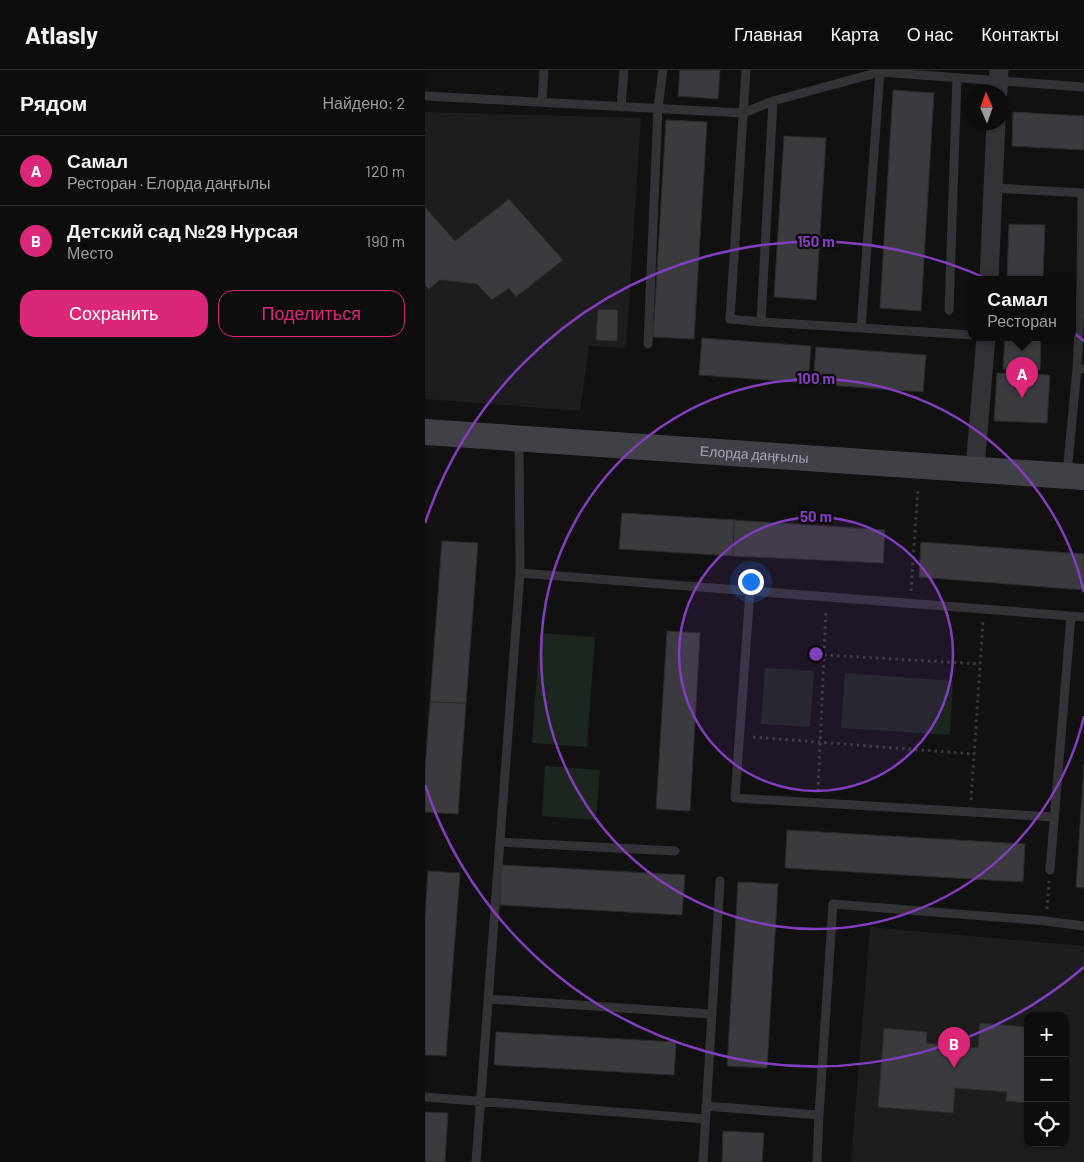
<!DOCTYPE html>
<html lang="ru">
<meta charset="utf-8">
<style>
body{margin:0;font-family:Barlow,sans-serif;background:#1b1b1c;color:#f1f3f6}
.controls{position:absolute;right:15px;bottom:15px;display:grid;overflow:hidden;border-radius:10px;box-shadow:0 1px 4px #0004}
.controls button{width:45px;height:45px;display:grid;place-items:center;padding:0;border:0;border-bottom:1px solid #2d2d2e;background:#0d0d0e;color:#f1f3f6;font:25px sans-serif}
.compass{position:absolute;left:539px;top:15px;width:45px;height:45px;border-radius:50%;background:#0d0d0e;box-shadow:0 1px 4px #0004;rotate:358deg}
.you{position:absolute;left:325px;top:511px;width:18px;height:18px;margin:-12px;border:4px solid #fff;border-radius:50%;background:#1a73e8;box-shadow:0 0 0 8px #1a73e833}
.badge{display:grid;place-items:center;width:32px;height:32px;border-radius:50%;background:#db2777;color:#fff;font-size:16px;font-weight:700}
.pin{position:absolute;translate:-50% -41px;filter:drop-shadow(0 1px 2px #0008)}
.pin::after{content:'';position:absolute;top:26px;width:18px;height:15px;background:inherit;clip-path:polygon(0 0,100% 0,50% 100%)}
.popup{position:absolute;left:543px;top:206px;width:108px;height:65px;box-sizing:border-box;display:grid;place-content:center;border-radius:10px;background:#0d0d0e;filter:drop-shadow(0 1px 4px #0005);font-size:16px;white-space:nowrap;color:#9a9c9e}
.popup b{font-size:19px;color:#f1f3f6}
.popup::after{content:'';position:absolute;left:50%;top:100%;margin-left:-10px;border:10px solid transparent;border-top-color:#0d0d0e}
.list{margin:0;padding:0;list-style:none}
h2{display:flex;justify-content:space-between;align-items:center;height:65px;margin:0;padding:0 20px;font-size:21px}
h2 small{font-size:16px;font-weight:400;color:#9a9c9e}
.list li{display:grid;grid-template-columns:32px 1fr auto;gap:15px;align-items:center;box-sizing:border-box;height:70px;padding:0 20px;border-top:1px solid #2d2d2e}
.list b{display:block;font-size:19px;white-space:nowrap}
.list p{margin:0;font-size:16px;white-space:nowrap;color:#9a9c9e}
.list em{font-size:16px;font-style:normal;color:#9a9c9e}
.actions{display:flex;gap:10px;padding:15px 20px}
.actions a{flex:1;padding:11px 0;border:1px solid #db2777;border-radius:15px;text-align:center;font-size:18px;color:#db2777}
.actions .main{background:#db2777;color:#fff}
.icon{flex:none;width:28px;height:28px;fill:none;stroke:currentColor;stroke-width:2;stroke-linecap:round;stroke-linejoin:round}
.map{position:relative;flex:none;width:659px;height:1092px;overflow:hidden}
header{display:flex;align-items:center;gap:30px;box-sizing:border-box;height:70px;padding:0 25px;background:#0d0d0e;border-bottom:1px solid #2d2d2e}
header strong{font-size:24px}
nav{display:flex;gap:28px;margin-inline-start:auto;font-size:18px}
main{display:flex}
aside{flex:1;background:#0d0d0e}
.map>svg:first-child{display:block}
.built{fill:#1d1d1f;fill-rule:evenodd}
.green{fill:#1d251f}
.building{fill:#3b3b3f;stroke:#2b2b2e}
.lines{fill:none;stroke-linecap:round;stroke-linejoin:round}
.path{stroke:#38393e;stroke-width:3;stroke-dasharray:2.5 4;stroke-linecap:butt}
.lane{stroke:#323237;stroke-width:9}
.street{stroke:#323237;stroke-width:19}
.secondary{stroke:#404147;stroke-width:26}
.ring{fill:none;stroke:#813ebd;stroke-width:2.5}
.labels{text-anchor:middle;stroke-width:4.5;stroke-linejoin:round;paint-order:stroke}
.street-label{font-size:14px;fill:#a2a5b2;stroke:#0c0c0d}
.centre{fill:#813ebd;stroke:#0c0c0d;stroke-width:2.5}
.ring-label{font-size:15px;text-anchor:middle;font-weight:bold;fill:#813ebd;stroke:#0c0c0d;stroke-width:4.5;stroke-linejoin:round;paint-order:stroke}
</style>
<header>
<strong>Atlasly</strong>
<nav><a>Главная</a><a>Карта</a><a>О нас</a><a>Контакты</a></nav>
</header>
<main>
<aside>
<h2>Рядом<small>Найдено: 2</small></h2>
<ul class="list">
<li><span class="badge">A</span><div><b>Самал</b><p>Ресторан · Елорда даңғылы</p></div><em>120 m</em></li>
<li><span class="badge">B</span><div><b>Детский сад №29 Нурсая</b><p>Место</p></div><em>190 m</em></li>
</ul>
<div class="actions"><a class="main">Сохранить</a><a>Поделиться</a></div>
</aside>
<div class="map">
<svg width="659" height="1092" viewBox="0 0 659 1092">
<rect width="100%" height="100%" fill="#111112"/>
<path class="built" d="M0,42L216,48L201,278L164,276L155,341L0,329Z
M445,857L659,876V1092H426ZM603,946H640V1073H603Z"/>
<path class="green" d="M115,563L170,567L162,677L107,673Z
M340,598L389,601L385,657L336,654Z
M420,603L528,611L525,665L416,658Z
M120,696L175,700L171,750L117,746Z"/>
<path class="building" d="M255,0H295L293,29L253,26Z
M468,20L509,23L496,241L455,238Z
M588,42L659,46V80L587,76Z
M241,50L282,52L269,269L228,267Z
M359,66L401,68L391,230L349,227Z
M84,129L138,190L91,227L84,218L67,230L52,214L15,210L4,219L0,215V137L30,171Z
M584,154L620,155L618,209H582Z
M173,239L193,240L192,271L171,270Z
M580,267H616L615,300L578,299Z
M277,268L386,276L383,313L274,305Z
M391,277L501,285L498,322L388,314Z
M572,303L625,305L622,353L569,351Z
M197,443L309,450L308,486L194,479Z
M309,450L460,460L458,493L308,486Z
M17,471L53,473L41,633L5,632Z
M496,472L659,484V520L494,507Z
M242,561L275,563L265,741L231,739Z
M5,632L41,633L33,744L0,742V700Z
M659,695V818L651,817Z
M362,760L600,774L598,812L360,798Z
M77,795L260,805L257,845L75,835Z
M3,801L35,803L21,986L0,985V848Z
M313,812L353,814L342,998L302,996Z
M555,953L603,957V1033L581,1031L582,1022L530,1018L528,1043L453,1037L459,958L502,962L501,973L553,978Z
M71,962L251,972L249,1005L69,995Z
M0,1042L23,1043L20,1092H0Z
M298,1061L339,1063L337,1092H297Z"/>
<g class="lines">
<path class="path" d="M486,521L493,418
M399,585L555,594
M328,667L549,684
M393,721L401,540
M546,730L558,552
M622,839L624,811"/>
<path class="lane" d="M321,0L305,249L336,252
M455,2L436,258L547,265
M0,26L318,43L348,31L455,2L659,17
M348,31L336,252L436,258
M117,32L119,0
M196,37L199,0
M568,118L659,123
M656,216L657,123
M524,240L532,8
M223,274L233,38L238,0
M652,299L656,216H659
M642,403L652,299H659
M95,503L659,547
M325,521L310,728L629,747
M75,772L250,781
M625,800L646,546
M64,929L286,944
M0,1027L280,1049
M281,1036L394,1045L408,834L621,851L659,856
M51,1092L95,503L94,370
M278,1092L295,811
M392,1092L394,1045"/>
<path class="street" d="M573,22L574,0
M564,209L571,52
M550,398L561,267"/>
<path class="secondary" id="s1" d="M0,362L659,407"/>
</g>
<circle cx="391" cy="584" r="137" fill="#813ebd" fill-opacity=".12"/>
<g class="ring">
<circle cx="391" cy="584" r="137"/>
<path d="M659 646A275 275 0 1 1 659 522"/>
<path d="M659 897A412 412 0 0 1 0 715M0 453A412 412 0 0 1 659 271"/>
</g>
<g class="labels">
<g class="street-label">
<text dy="5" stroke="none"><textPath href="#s1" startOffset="330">Елорда даңғылы</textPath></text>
</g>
</g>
<circle cx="391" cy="584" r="8" class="centre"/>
<g class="ring-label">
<text x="391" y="177">150 m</text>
<text x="391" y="314">100 m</text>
<text x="391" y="452">50 m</text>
</g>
</svg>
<div class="controls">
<button>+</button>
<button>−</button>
<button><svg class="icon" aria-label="locate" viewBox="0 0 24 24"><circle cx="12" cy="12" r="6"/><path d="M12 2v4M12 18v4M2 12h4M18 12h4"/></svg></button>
</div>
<svg class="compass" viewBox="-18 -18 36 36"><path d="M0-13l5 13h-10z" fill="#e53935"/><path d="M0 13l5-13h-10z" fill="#9a9c9e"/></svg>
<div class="you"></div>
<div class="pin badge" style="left:597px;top:328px">A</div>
<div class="popup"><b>Самал</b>Ресторан</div>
<div class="pin badge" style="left:529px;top:998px">B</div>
</div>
</main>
